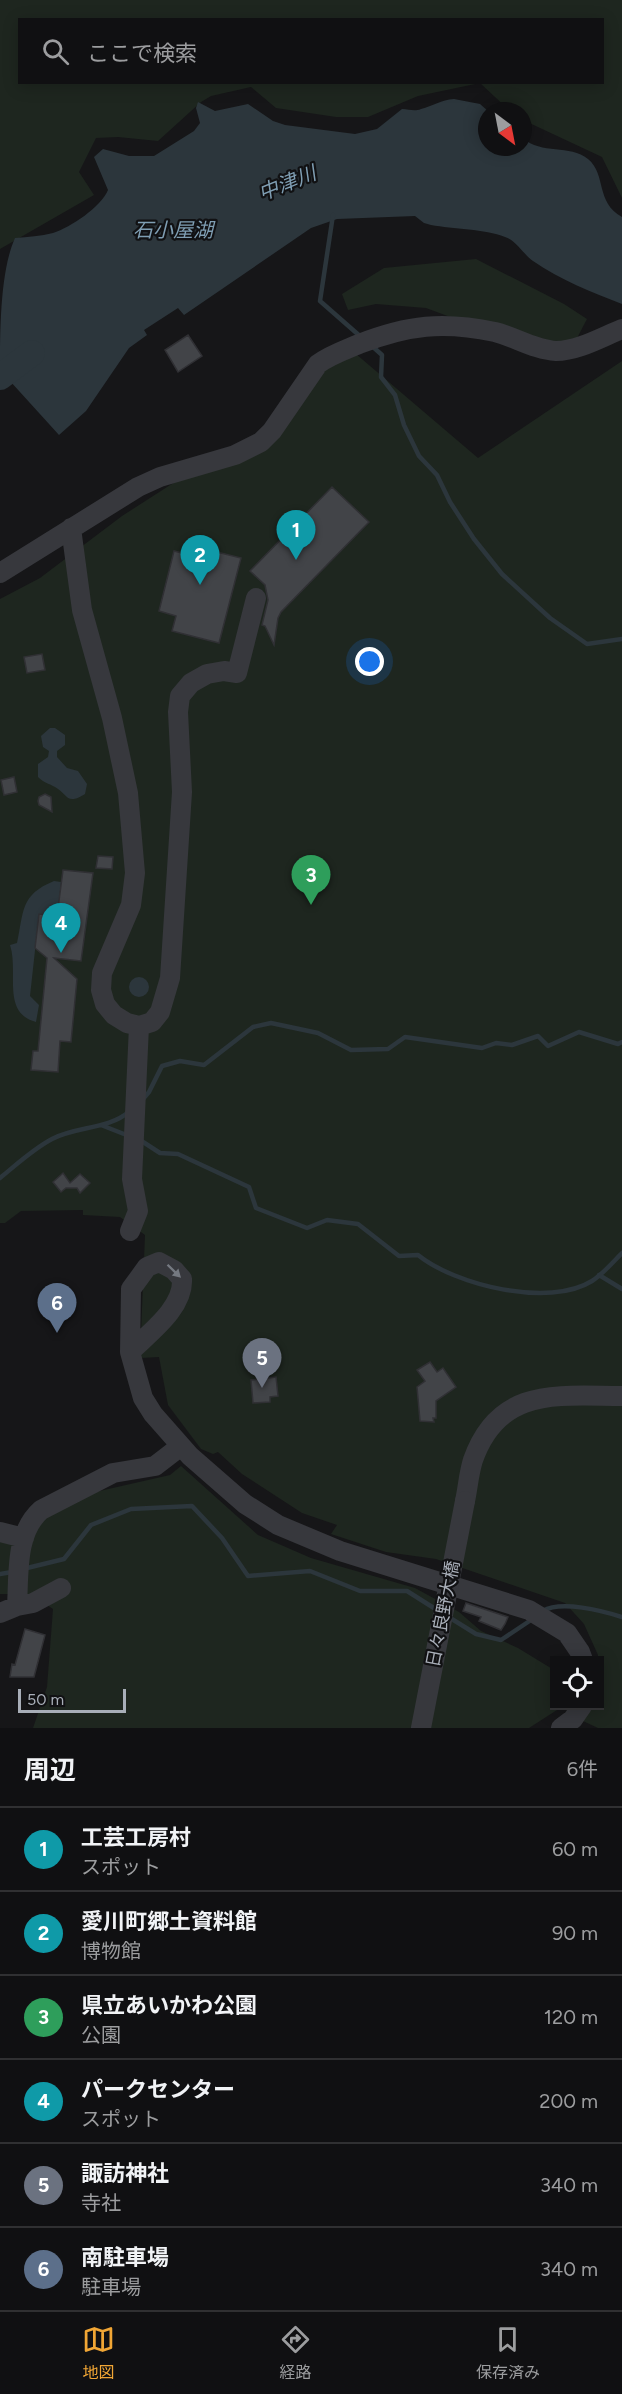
<!DOCTYPE html>
<html lang="ja">
<meta charset="utf-8">
<style>
body{margin:0;font-family:Figtree,"Noto Sans JP",sans-serif;background:#1e1e20;color:#f1f3f6}
.controls{position:absolute;right:18px;bottom:18px;display:grid;overflow:hidden;border-radius:0px;box-shadow:0 3px 15px #0003}
.controls button{width:54px;height:54px;display:grid;place-items:center;padding:0;border:0;border-bottom:2px solid #303032;background:#101012;color:#f1f3f6;font:30px sans-serif}
.compass{position:absolute;left:478px;top:102px;width:54px;height:54px;border-radius:50%;background:#101012;box-shadow:0 3px 15px #0003;rotate:148deg}
.scale{position:absolute;left:18px;bottom:15px;width:108px;box-sizing:border-box;padding-left:6px;border:3px solid #a8aeb8;border-top:0;font-size:16px;line-height:21px;white-space:nowrap;color:#a8aeb8;-webkit-text-stroke:4px #111113;paint-order:stroke}
.you{position:absolute;left:370px;top:662px;width:21px;height:21px;margin:-15px;border:4px solid #fff;border-radius:50%;background:#1a73e8;box-shadow:0 0 0 9px #1a73e833}
.badge{display:grid;place-items:center;width:39px;height:39px;border-radius:50%;background:#f1a635;color:#fff;font-size:20px;font-weight:700}
.pin{position:absolute;translate:-50% -50px;filter:drop-shadow(0 2px 3px #0008)}
.pin::after{content:'';position:absolute;top:32px;width:21px;height:18px;background:inherit;clip-path:polygon(0 0,100% 0,50% 100%)}
.list{margin:0;padding:0;list-style:none}
h2{display:flex;justify-content:space-between;align-items:center;height:78px;margin:0;padding:0 24px;font-size:26px}
h2 small{font-size:20px;font-weight:400;color:#9c9d9f}
.list li{display:grid;grid-template-columns:39px 1fr auto;gap:18px;align-items:center;box-sizing:border-box;height:84px;padding:0 24px;border-top:2px solid #303032}
.list b{display:block;font-size:22px;white-space:nowrap}
.list p{margin:0;font-size:20px;white-space:nowrap;color:#9c9d9f}
.list em{font-size:20px;font-style:normal;color:#9c9d9f}
.icon{flex:none;width:33px;height:33px;fill:none;stroke:currentColor;stroke-width:2;stroke-linecap:round;stroke-linejoin:round}
.map{position:relative;flex:none;width:622px;height:1728px;overflow:hidden}
.search{position:absolute;background:#101012;box-shadow:0 3px 15px #0003;left:18px;right:18px;top:18px;height:66px;display:flex;align-items:center;gap:15px;box-sizing:border-box;padding:0 21px;border-radius:0px;color:#9c9d9f;font-size:22px}
.sheet{height:582px;background:#101012}
nav{display:flex;justify-content:space-around;align-items:center;box-sizing:border-box;height:84px;border-top:2px solid #303032;background:#101012;font-size:16px;color:#9c9d9f}
nav a{display:grid;justify-items:center;gap:3px}
nav .on{color:#f1a635}
.map>svg:first-child{display:block}
.green{fill:#1e261f;fill-rule:evenodd}
.water{fill:#2c363c}
.lines{fill:none;stroke-linecap:round;stroke-linejoin:round}
.stream{stroke:#2c363c;stroke-width:4.5}
.river{stroke:#2c363c;stroke-width:26}
.building{fill:#424448;stroke:#303034;stroke-width:1.5}
.minor{stroke:#37383d;stroke-width:20}
.minor-bridge{stroke:#37383d;stroke-width:20}
.oneway{fill:#757981}
.labels{text-anchor:middle;stroke-width:4.5;stroke-linejoin:round;paint-order:stroke}
.street-label{font-size:18px;fill:#a8aeb8;stroke:#111113}
.water-label{font-size:20px;font-style:italic;fill:#7f9eb3;stroke:#111113}
</style>
<div class="map">
<svg width="622" height="1728" viewBox="0 0 622 1728">
<rect width="100%" height="100%" fill="#161618"/>
<path class="green" d="M0,0H622V198L602,157L523,120V111H510L480,83L418,96L368,117H336L276,108L251,87L211,96L201,102L158,141L118,137L96,138L79,172L94,195L0,249ZM20,20H602V82H20Z
M476,259L564,304L587,319L576,340L559,344L453,318L426,308L376,304L348,310L342,294L384,268Z
M356,354L478,458L622,361V1728H598L583,1721L588,1706H600V1660H598V1655L584,1624L565,1603L436,1559L386,1552L331,1534L337,1525L302,1513L242,1474L218,1452L213,1454L201,1449L168,1405L159,1357L140,1358L145,1235L120,1217L83,1215V1210L21,1211L5,1223H0V599L40,578L122,516L178,480L235,464L323,367Z
M181,1466L258,1535L311,1558L415,1588L459,1612L481,1631L518,1648L554,1670V1706H558L557,1710L529,1728H33L47,1687L53,1609L31,1594H0V1541L82,1495L170,1475Z"/>
<path class="water" d="M454,99L480,104L488,111L487,147H523V138C541,155 570,144 588,159C607,175 595,202 622,217V304C592,292 560,280 533,261C523,254 517,241 505,237C485,229 453,229 431,225L424,223L415,216L337,219L311,228L184,315L178,308L144,330L147,335L129,348L86,411L59,435L0,370C0,332 0,271 15,238C28,237 41,236 53,233C71,227 101,207 108,190L94,157L103,149L129,156H154L194,131L200,123L196,108L198,102L215,111L248,104L273,121L285,125L355,134L377,129L402,109C409,109 414,112 421,109C433,106 441,100 454,99Z
M50,728H55L65,735V745L57,751V757L67,768L78,771L87,784L85,794C66,806 68,794 55,787C48,783 44,783 38,777V764L48,757L49,751L43,747L41,736Z
M54,881L61,882L57,916L39,914L30,996L39,1005L36,1022C1,1013 19,972 10,945L17,943C24,911 20,895 54,881Z
M129 987a10 10 0 1 1 20 0a10 10 0 1 1-20 0Z"/>
<g class="lines">
<path class="stream" d="M333,215L320,301L361,337
M372,346L382,355L381,377L395,395L404,425L419,456L437,475L450,502L474,539L502,574L550,618L587,644L622,639
M143,1099L149,1092L162,1066L180,1061L204,1065L253,1027L271,1023L318,1033L351,1050L388,1049L405,1037L482,1048L496,1043L512,1045L538,1036L548,1046L579,1032L618,1044L622,1042
M101,1125L129,1136
M140,1140L160,1153L178,1154L249,1187L256,1208L307,1228L327,1220L358,1224L399,1256L418,1255C455,1285 549,1308 592,1281C603,1274 613,1262 622,1253
M0,1178C16,1165 33,1149 52,1139C76,1126 108,1130 130,1111
M599,1275L622,1289
M23,1569L64,1559L91,1525L131,1509L192,1506L222,1538L248,1576L310,1571L360,1591H407L437,1610
M0,1574L12,1572
M543,1611C561,1600 603,1611 622,1617
M447,1616L476,1634L501,1640L534,1618"/>
<path class="river" d="M0,377L32,353"/>
</g>
<path class="building" d="M188,335L202,356L178,372L165,350Z
M332,487L369,522L281,612L278,618L274,645L265,626L262,625L268,600L265,585L250,571Z
M189,545L241,558L219,643L172,631L176,616L159,611L174,551L186,554Z
M42,654L45,670L27,673L24,657Z
M14,777L17,792L4,795L1,780Z
M45,794L51,797L52,812L39,805L38,801L39,797Z
M98,856L113,857L112,869L96,868Z
M63,870L93,873L81,961L54,958L77,979L71,1042L60,1041L58,1072L31,1070L33,1051H38L47,958L35,948L39,914L57,916Z
M63,1173L70,1183L80,1174L90,1183L80,1193L77,1188H66L61,1192L53,1182Z
M430,1362L437,1372L443,1368L456,1387L436,1401V1418H433L434,1422L420,1421L417,1387L425,1381L417,1370Z
M276,1377L278,1396L270,1397V1402L253,1403L251,1380Z
M466,1603L508,1617L505,1624L501,1630L479,1621L481,1617L463,1611Z
M25,1629L45,1635L34,1677H10L12,1664L15,1665Z"/>
<g class="lines">
<path class="minor" d="M71,528L82,610L112,718L128,793L135,873L131,905L102,973L101,990L105,1004L114,1015L127,1023L139,1026L152,1022L160,1012L170,978L182,792L178,712L180,696L191,683L207,674L224,671L237,673L256,598
M0,573L138,487L160,477L235,455L261,442L272,431L318,364C330,355 345,350 359,344C408,325 443,321 495,332C515,337 535,350 556,351C578,351 602,337 622,329
M130,1231L138,1211L132,1179L139,1026
M130,1352C149,1333 184,1308 182,1279L174,1270L159,1262L147,1267L131,1289L130,1352L143,1398L153,1414L190,1456L245,1504L278,1525L340,1551L529,1610L567,1633L580,1652L583,1660
M465,1501C468,1487 469,1472 473,1460C499,1386 558,1396 622,1396
M0,1532L24,1538
M17,1606C19,1574 15,1533 41,1510L113,1473L155,1466L181,1446
M0,1613L17,1606L33,1603L61,1588
M561,1728L573,1719L582,1706"/>
<path class="minor-bridge" d="M421,1728L465,1501"/>
</g>
<defs><path id="oneway-solid" d="M-6-.8H1V-3.2L6.5 0L1 3.2V.8H-6Z" transform="scale(1.5)"/></defs>
<use class="oneway" href="#oneway-solid" transform="translate(174 1271) rotate(44)"/>
<g class="labels">
<g class="street-label">
<text transform="translate(443 1614) rotate(-79)" y="6">日々良野大橋</text>
</g>
<g class="water-label">
<text transform="translate(287 183) rotate(-22)" y="7">中津川</text>
<text x="173" y="237">石小屋湖</text>
</g>
</g>
</svg>
<div class="controls">
<button><svg class="icon" aria-label="locate" viewBox="0 0 24 24"><circle cx="12" cy="12" r="6"/><path d="M12 2v4M12 18v4M2 12h4M18 12h4"/></svg></button>
</div>
<svg class="compass" viewBox="-18 -18 36 36"><path d="M0-13l5 13h-10z" fill="#e53935"/><path d="M0 13l5-13h-10z" fill="#9c9d9f"/></svg>
<div class="scale">50 m</div>
<div class="you"></div>
<div class="pin badge" style="left:296px;top:560px;background:#0f9aa8">1</div>
<div class="pin badge" style="left:200px;top:585px;background:#0f9aa8">2</div>
<div class="pin badge" style="left:311px;top:905px;background:#2e9e5b">3</div>
<div class="pin badge" style="left:61px;top:953px;background:#0f9aa8">4</div>
<div class="pin badge" style="left:262px;top:1388px;background:#6b7280">5</div>
<div class="pin badge" style="left:57px;top:1333px;background:#5c6f8a">6</div>
<div class="search"><svg class="icon" aria-label="search" viewBox="0 0 24 24"><circle cx="10" cy="10" r="6"/><path d="M15 15l6 6"/></svg>ここで検索</div>
</div>
<section class="sheet">
<h2>周辺<small>6件</small></h2>
<ul class="list">
<li><span class="badge" style="background:#0f9aa8">1</span><div><b>工芸工房村</b><p>スポット</p></div><em>60 m</em></li>
<li><span class="badge" style="background:#0f9aa8">2</span><div><b>愛川町郷土資料館</b><p>博物館</p></div><em>90 m</em></li>
<li><span class="badge" style="background:#2e9e5b">3</span><div><b>県立あいかわ公園</b><p>公園</p></div><em>120 m</em></li>
<li><span class="badge" style="background:#0f9aa8">4</span><div><b>パークセンター</b><p>スポット</p></div><em>200 m</em></li>
<li><span class="badge" style="background:#6b7280">5</span><div><b>諏訪神社</b><p>寺社</p></div><em>340 m</em></li>
<li><span class="badge" style="background:#5c6f8a">6</span><div><b>南駐車場</b><p>駐車場</p></div><em>340 m</em></li>
</ul>
</section>
<nav>
<a class="on"><svg class="icon" aria-label="map" viewBox="0 0 24 24"><path d="M3 6l6-2 6 2 6-2v14l-6 2-6-2-6 2zM9 4v14M15 6v14"/></svg>地図</a>
<a><svg class="icon" aria-label="directions" viewBox="0 0 24 24"><path d="M12 3l9 9-9 9-9-9zM9 14v-3h6M13 9l2 2-2 2"/></svg>経路</a>
<a><svg class="icon" aria-label="saved" viewBox="0 0 24 24"><path d="M7 4h10v16l-5-4-5 4z"/></svg>保存済み</a>
</nav>
